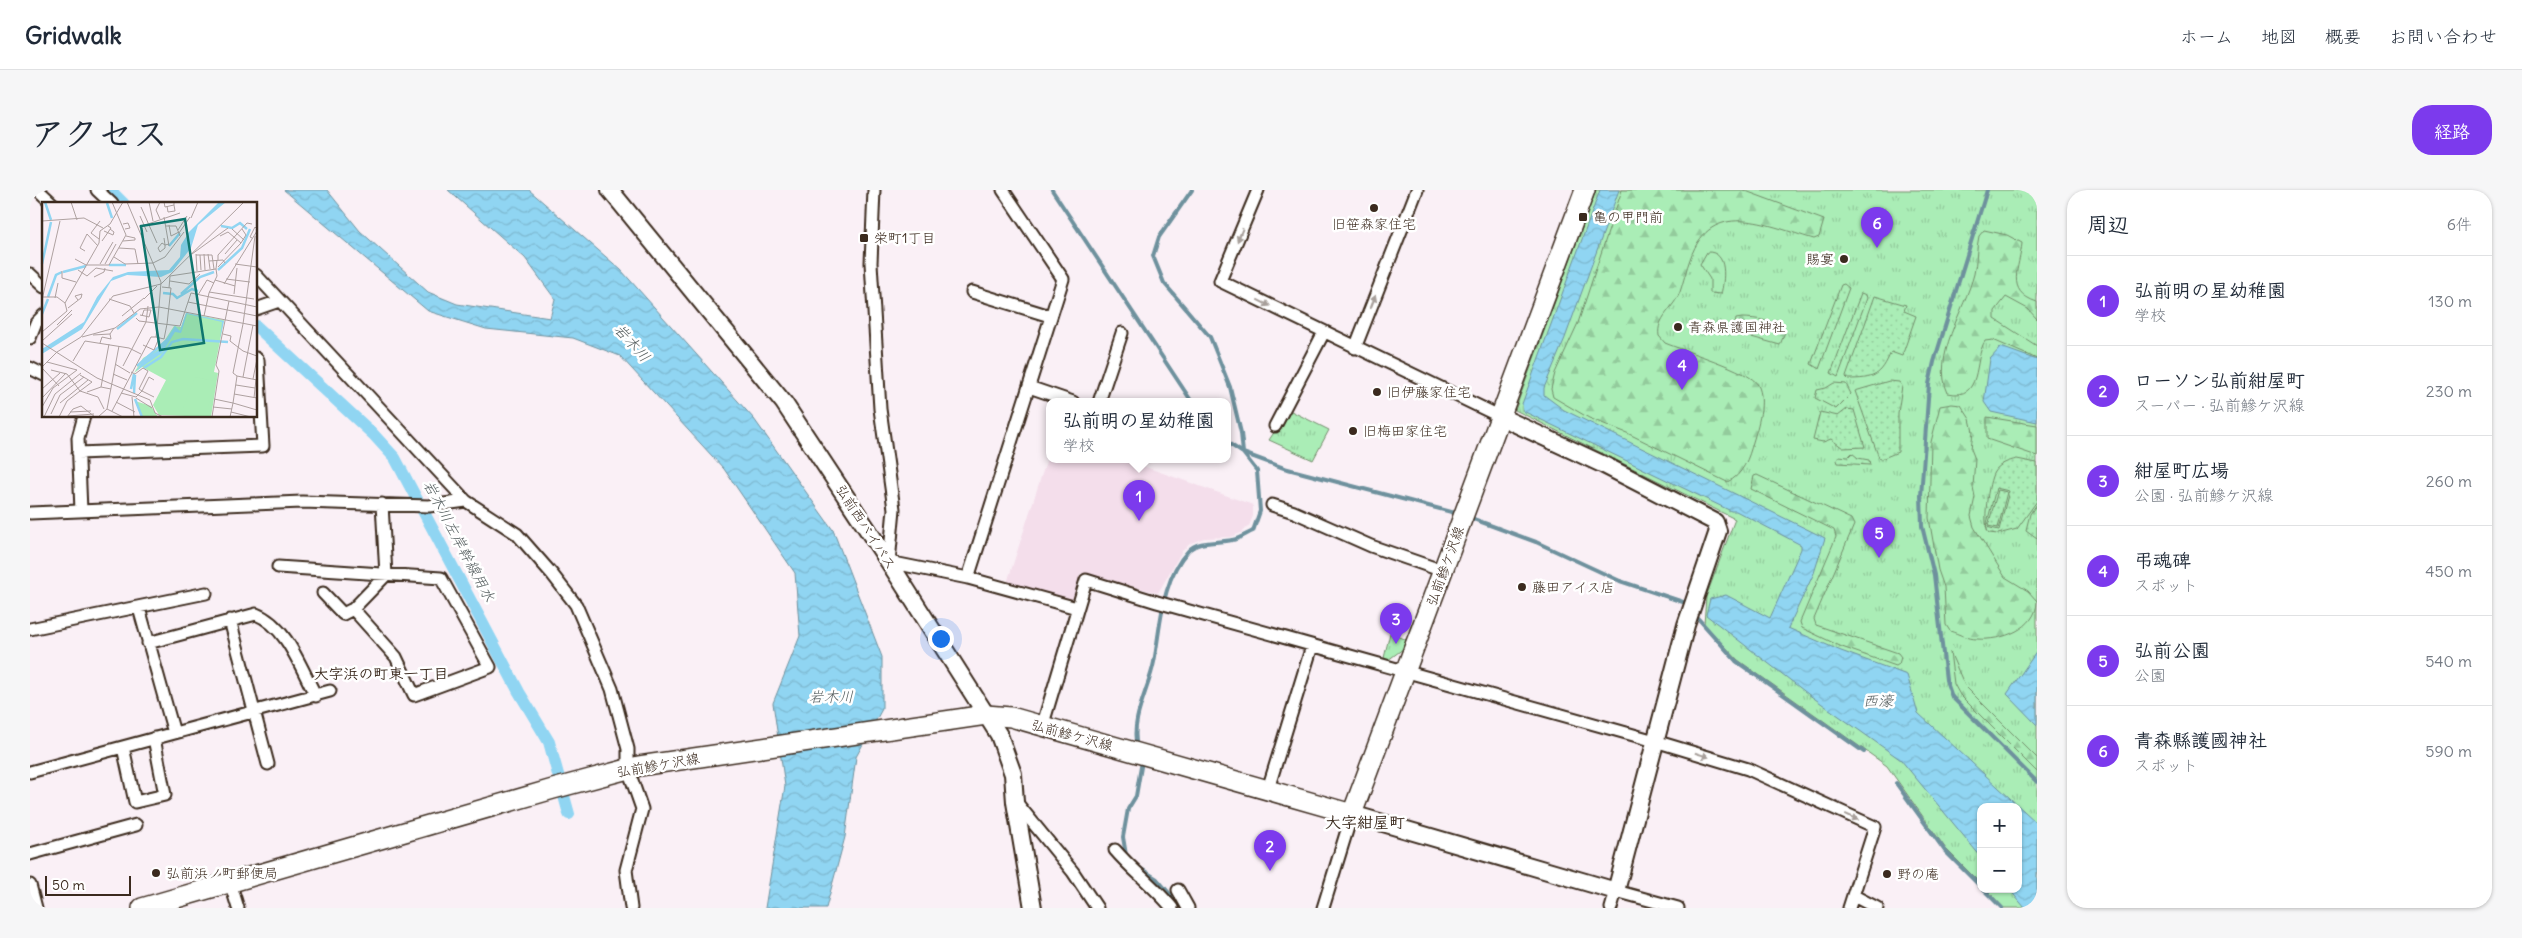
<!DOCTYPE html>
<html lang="ja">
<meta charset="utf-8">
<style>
body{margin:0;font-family:Delius,"Klee One",sans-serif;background:#f6f6f7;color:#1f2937}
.controls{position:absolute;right:15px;bottom:15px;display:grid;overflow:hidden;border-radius:10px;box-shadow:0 1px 4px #0004}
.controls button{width:45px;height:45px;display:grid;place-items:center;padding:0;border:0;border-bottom:1px solid #e0e1e3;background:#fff;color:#1f2937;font:25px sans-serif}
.scale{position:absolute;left:15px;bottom:12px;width:86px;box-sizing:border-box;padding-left:5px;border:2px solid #3b2a1e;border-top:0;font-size:14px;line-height:18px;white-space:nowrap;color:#3b2a1e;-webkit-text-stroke:4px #fff;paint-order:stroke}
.you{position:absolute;left:910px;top:448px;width:18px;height:18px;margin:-12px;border:4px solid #fff;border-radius:50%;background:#1a73e8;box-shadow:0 0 0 8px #1a73e833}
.badge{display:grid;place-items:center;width:32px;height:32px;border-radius:50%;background:#7c3aed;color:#fff;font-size:16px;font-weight:700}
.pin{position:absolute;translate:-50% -41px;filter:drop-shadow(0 1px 2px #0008)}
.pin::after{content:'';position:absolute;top:26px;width:18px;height:15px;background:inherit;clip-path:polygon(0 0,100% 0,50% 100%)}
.popup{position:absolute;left:1016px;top:208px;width:185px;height:65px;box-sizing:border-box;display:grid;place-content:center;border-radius:10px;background:#fff;filter:drop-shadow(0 1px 4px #0005);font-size:16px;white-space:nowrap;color:#747a83}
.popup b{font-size:19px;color:#1f2937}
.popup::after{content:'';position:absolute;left:50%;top:100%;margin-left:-10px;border:10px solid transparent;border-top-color:#fff}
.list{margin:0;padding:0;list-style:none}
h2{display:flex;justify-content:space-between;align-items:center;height:65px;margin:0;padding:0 20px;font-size:21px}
h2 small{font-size:16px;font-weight:400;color:#747a83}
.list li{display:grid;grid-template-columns:32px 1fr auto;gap:15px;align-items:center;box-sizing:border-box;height:90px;padding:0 20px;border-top:1px solid #e0e1e3}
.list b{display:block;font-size:19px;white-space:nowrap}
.list p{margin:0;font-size:16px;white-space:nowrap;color:#747a83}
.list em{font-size:16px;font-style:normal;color:#747a83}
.map{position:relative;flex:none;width:2007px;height:718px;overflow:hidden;border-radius:20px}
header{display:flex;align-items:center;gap:30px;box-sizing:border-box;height:70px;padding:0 25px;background:#fff;border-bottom:1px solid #e0e1e3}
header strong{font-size:24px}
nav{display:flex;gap:28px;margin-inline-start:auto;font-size:18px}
.intro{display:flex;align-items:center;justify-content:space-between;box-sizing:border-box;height:120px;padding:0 30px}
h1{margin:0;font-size:35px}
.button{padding:12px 22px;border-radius:20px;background:#7c3aed;color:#fff;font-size:18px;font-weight:700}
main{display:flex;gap:30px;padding:0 30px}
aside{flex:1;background:#fff;border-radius:20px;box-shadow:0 1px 4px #0004}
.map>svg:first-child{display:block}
.built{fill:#f4deeb}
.grass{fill:url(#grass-tufts);stroke:#728c6a}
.forest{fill:url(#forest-firs);stroke:#728c6a}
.garden{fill:url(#garden-dots);stroke:#728c6a;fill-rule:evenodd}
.water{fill:url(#water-waves);stroke:#6e919d}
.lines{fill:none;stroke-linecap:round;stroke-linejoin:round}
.stream{stroke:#6e919d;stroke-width:4}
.canal{stroke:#90d5f2;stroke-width:12}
.street-casing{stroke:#3b2a1e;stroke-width:15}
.secondary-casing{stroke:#3b2a1e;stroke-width:20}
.primary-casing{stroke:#3b2a1e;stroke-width:22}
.street{stroke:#fff;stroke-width:11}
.secondary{stroke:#fff;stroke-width:16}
.primary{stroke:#fff;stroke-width:19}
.oneway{fill:#a79f9a}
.poi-dot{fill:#3b2a1e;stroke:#fff;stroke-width:2}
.labels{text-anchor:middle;stroke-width:5;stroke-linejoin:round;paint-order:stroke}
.poi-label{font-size:14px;fill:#3b2a1e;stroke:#fff;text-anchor:start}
.street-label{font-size:14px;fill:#3b2a1e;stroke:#fff}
.water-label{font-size:15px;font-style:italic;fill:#545d5e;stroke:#fff}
.neighbourhood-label{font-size:15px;font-weight:bold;fill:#3b2a1e;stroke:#fff}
.quarter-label{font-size:16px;font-weight:bold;fill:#3b2a1e;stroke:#fff}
.inset-river{fill:none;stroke:#90d5f2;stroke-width:2.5}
.inset-road{fill:none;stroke:#aea1a0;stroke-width:1}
.view{fill:#0f766e;fill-opacity:0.15;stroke:#0f766e;stroke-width:2.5}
.inset-edge{fill:none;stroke:#3b2a1e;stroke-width:2.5}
</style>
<header>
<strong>Gridwalk</strong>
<nav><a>ホーム</a><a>地図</a><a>概要</a><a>お問い合わせ</a></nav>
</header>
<div class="intro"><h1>アクセス</h1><a class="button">経路</a></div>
<main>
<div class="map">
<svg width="2007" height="718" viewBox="0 0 2007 718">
<defs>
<pattern id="grass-tufts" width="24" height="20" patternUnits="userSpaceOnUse" patternTransform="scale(1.25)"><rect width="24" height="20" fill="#aaedb6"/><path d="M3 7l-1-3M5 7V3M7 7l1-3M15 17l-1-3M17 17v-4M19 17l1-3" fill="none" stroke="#93cb9c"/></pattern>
<pattern id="forest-firs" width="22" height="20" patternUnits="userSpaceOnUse" patternTransform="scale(1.25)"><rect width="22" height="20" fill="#aaedb6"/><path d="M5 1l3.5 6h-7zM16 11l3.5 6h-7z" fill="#93cb9c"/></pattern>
<pattern id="garden-dots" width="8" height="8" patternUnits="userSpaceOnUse" patternTransform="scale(1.25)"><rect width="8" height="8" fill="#aaedb6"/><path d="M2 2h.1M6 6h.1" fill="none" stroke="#93cb9c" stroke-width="1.8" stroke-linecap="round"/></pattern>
<pattern id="water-waves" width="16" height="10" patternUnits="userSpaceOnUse" patternTransform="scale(1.25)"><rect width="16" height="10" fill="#90d5f2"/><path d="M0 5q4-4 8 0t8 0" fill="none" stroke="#7db7cf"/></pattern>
</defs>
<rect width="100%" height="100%" fill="#faf0f6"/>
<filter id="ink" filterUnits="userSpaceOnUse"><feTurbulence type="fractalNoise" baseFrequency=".02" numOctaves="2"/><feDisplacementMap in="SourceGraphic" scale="10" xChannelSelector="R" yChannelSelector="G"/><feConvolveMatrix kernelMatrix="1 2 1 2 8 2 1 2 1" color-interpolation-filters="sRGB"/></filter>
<g filter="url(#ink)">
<path class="built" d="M1020,259V270H1096L1223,315V326L1219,336L1211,343L1200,347L1174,348L1161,353L1152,361L1128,403L1051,383L1042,410L977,393Z"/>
<path class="grass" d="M1566,0H2007V718H1974L1956,699H1988V617H1951V694L1916,659L1857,576L1708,470L1674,434L1676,407L1705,329L1485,220Z
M1259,220L1299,240L1283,270L1239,250Z
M1360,443L1377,450L1373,459L1358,470L1354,468Z"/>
<path class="forest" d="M1592,0H1713L1794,30L1789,47L1784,49C1747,39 1694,12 1668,52C1659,66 1655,87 1650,102C1644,118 1626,128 1629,146L1635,153C1654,161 1720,180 1728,195C1736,211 1728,236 1723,252C1719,267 1713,286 1697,292L1597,243L1559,228L1523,207L1521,199L1525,183L1548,133Z
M1954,40L1977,45L1992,53C1990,78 1974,101 2007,112V129L1998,119L1976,107L1965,121V129L2007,156V169L1963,150L1955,151C1943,170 1953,211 1918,203C1901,167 1935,120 1944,84C1947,72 1946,58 1949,46Z
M1677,62C1699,61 1694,92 1691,104L1680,103V89L1670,74Z
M1712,128C1725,128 1748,131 1755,142L1750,155L1707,143L1704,139L1706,129Z
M1922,214L1931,215L1940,229L1943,242L1941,259L1945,269L1943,297L1945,307L1941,326L1944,337L1975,387L1998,401L2007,411C2007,439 1971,451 1947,449C1938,449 1929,444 1920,441L1916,435L1914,397L1908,380L1899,328L1901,252L1910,216Z
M1957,227L2007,235V266L1957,249Z
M1727,285L1821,329L1824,335L1784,429L1786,435L1868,463L1871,467L1869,474L1866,476L1812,457L1772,438L1770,432L1806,347L1804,340L1721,299L1724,286Z
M1920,462L1935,496L2007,568V582L1930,505L1924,494Z"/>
<path class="garden" d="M1814,94L1819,98L1789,179L1781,174L1811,95Z
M1831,103L1836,105L1837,108L1808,187L1801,183Z
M1845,106L1876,115L1874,121L1886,126L1872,166L1861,162C1851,186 1844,189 1818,189L1816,187Z
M1859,191L1869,192L1872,196L1868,223V262L1851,269L1849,268L1825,201Z
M1804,193L1816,194L1821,204L1806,219L1785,208L1787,200L1796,198Z
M1817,219L1824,220L1835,257L1813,258L1801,249L1793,252L1783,250L1790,222L1808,226Z
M1822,263L1828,268L1839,270L1840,275L1808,273L1807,270L1809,266L1818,267Z
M1987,269L2007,273V311L1987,339L1968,344L1959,343C1952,337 1958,291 1964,282C1969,274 1978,271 1987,269ZM1966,298L1979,301L1969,340L1956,337Z
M1968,300L1977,302L1968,338L1958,336Z
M2007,314V348L1996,340L2000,324Z"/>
<path class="water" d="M254,0H297L330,41L398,102L427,114L520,128L525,109L495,68L418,0H499L591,80L724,229L803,340L852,467V519L826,567L815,647L796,718H735L755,596L743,513L770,446L765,383L694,279L590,166L543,148L456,139L398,121Z
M1570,0H1589L1535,148L1514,198V205L1534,220L1795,348L1784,383L1758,438L1811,461L1877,485L1888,523L2007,633V718H1995L1979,699H1988V617H1951V667L1871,570L1778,504L1676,425L1680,409L1696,405L1740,428L1771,359V355L1706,321H1701L1493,221L1492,214Z
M1971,157L2007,170V232L1961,222L1954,212L1960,169Z
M2007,461V535L1977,504Z"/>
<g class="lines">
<path class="stream" d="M1022,0L1162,212
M1957,0L1904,172L1899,194L1894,265L1891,306L1892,336L1904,385L1916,490L1922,507L2007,592
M1198,253L1213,263L1254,278L1429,324
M1438,327L1506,352L1590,391L1656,413L1658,416
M1665,425L1706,471L1834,562
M1107,557C1100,529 1119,499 1124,472C1131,436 1131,390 1158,361C1168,350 1188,353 1202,350C1209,349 1216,344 1223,341L1230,321L1227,281L1213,263L1211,243L1200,197L1180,147L1134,93L1123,66L1129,47L1162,0
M1866,593L1915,661L1951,697
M1096,665L1093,647L1098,619L1106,606L1112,571
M1108,677L1127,689L1152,718
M1953,699L1972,718"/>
<path class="canal" d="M80,0L94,14
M226,136L343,244L365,268L489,502L519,552L539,624"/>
<g class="street-casing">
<path id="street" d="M8,0L23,14
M67,0L82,14
M844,0L841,73L850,219L864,319L859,372L938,388L1047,418
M1228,0L1190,91L1471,227
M0,84L14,97
M226,85L436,311L487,344L522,384L546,415L582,499L598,559V579L612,619L596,680L601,718
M942,102L1020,126
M226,119L249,111
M0,148L6,133L14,125
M1325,158L1387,0
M0,178L14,185
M999,197L1043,212
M1069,212L1092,143
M1245,236L1294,142
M48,263L233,256L228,170L226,168
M1242,315L1264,322L1341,356L1413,381
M51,321L48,248L54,226
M0,323L272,312L399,316L436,311
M248,377L411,388L460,477L384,505L366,467L323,419L356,385L352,314
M938,388L1033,89L973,0
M293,403L313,424L323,419
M109,418L144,543
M200,430L238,574
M0,439L176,403
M118,453L226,424C257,436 271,479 286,506
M1012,537L1056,390L1127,412L1625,551L1718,579L1845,637L1819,718
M93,557L105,612L135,605L124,548
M0,582L300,501
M1238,599L1282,456
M986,612L1043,682L1067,718
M1085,660C1103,681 1125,697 1142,718
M0,664L106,635
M200,692L208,718
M0,695L6,718
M1148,700L1158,718
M1824,706L1847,718
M1293,718L1322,624
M1581,718L1586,701L1648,718"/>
</g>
<g class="secondary-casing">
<path id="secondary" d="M580,0L754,213L859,372L969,545L983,584L985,612L1003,718
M1322,624L1586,701L1656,435L1688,341L1685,332L1574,275L1471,227"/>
</g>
<g class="primary-casing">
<path id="primary" d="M112,718L523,599L609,576L956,525L981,527L1322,624L1555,0"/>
</g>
<use href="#street" class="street"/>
<use href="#secondary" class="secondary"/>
<use href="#primary" class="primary"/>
</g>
<defs><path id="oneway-solid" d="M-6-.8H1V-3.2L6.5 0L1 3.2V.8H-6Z" transform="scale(1.25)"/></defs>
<g class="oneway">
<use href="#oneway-solid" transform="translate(1210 45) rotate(112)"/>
<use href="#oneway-solid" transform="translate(1343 112) rotate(-69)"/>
<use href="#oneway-solid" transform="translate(1234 113) rotate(26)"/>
<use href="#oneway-solid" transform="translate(1672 565) rotate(17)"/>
<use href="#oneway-solid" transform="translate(1822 627) rotate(25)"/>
</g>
</g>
<g class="poi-dot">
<circle cx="1344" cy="18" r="5"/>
<rect x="1548" y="22" width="10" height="10" rx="2.5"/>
<rect x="829" y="43" width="10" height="10" rx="2.5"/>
<circle cx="1814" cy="69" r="5"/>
<circle cx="1648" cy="137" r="5"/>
<circle cx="1347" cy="202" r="5"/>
<circle cx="1323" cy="241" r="5"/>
<circle cx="1492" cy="397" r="5"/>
<circle cx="126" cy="683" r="5"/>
<circle cx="1857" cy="684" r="5"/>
</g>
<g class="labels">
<g class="poi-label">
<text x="1563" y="32">亀の甲門前</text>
<text x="1344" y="39" text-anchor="middle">旧笹森家住宅</text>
<text x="844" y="53">栄町1丁目</text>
<text x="1804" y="74" text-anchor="end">賜宴</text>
<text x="1658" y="142">青森県護国神社</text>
<text x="1357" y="207">旧伊藤家住宅</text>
<text x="1333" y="246">旧梅田家住宅</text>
<text x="1502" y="402">藤田アイス店</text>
<text x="136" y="688">弘前浜ノ町郵便局</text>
<text x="1867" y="689">野の庵</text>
</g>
<g class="street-label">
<text transform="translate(836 337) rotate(57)" y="5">弘前西バイパス</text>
<text transform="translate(1415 376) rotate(-70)" y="5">弘前鰺ケ沢線</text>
<text transform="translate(1042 545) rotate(15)" y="5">弘前鰺ケ沢線</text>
<text transform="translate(628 575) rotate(-10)" y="5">弘前鰺ケ沢線</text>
</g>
<g class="water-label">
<text transform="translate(602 153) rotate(48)" y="5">岩木川</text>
<text transform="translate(429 351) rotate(62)" y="5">岩木川左岸幹線用水</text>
<text x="801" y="512">岩木川</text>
<text x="1848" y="516">西濠</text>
</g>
<g class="neighbourhood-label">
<text x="351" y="489">大字浜の町東一丁目</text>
</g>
<g class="quarter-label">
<text x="1335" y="638">大字紺屋町</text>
</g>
</g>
<g transform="translate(12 12)">
<rect width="215" height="215" fill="#faf0f6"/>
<path d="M144,111L182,118L172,170L176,171L169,215L117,213L111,203L124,178L100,165L92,171L101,156L117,147L132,124L139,125Z" fill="#aaedb6"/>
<path d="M145,113L160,116L162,120L158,128L157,121L151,119L148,125L141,124Z" fill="#aaedb6"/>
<path d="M153,175L172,179L164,215L140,209ZM93,199L109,204L116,215H100Z" fill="#aaedb6"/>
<path d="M177,0H184L156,23L149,46L130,70L119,75L85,73L69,79L40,127L0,152V147L42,120L55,95L71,75L86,70L127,68L138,55L139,43L147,30ZM144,111L182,119L178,137L180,120L145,112L139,131L133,130L120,151L94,169L103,157L117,148L133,124L138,129Z" fill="#90d5f2"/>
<path class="inset-river" d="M3,0L9,18M65,1L70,16M179,24L190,26L198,21L205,27M127,44L138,31M0,62L9,20M67,63H84M176,68L200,46L208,27M21,70L44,64M121,91L131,92L135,96L150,87L156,89M139,92L158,75L172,70M6,95L14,73L20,70M0,112L6,97M75,127L95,111M95,164L125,138M102,166L119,155L130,140L141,137L186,140M89,187L92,172M92,191L93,173M93,197L100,215"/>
<path class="inset-road" d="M29,0L35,18M85,0L119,80L117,105L215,124M107,0L111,19M118,0L114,8L118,17M122,0L123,5L132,3V0M125,4L126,10L133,9L132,3M99,5L115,41M98,14L105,30M122,15L127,44M149,16L156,0M0,19L42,16L61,26M81,22L86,21L88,26L83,27M127,23L129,34L137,30M124,24H134L138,34M97,25L138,11M190,27L202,38M136,28L145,14M62,29L71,33L72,30L68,27M137,31L148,15M178,34L186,30L199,41M122,36L123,43V46L118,50L116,46L120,41L123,43L127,42M210,36L208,35L213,25L215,27M57,37L49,31L58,19M60,39L69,26L66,24M81,39L93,38V36L84,34M77,46L93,47L96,62M43,49L38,46L45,32L56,44M150,52L186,26M154,52L155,69M162,52L163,68M166,52L168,67M183,52L195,38M154,53H170L172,67M158,53L159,68M72,55L83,62L111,61L123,55L142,30M33,57L44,63H67L84,33L70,0M176,58V53L195,32L205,21L210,22M167,59L181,58L183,61M58,62L71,40M63,62L74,42M193,62L215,65M176,65L199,41L204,33L200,27M36,68L45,74L54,66L71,69M20,69V76L34,80M52,75L62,70L63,66M184,77L208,80M173,78L193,84M128,79L147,82L158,72M182,82L215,29M127,86L128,74L174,67L175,58M167,90L212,97M192,92L195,66M156,93L165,78L172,81M0,95H15L23,101M13,96L16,81M67,97L88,104L92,111M102,97L115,84M0,98L18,19M146,100L215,114M26,106L39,96L40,92L33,94L36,98M98,113L103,114L107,115L109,108H102L100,114M80,114L102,96M162,114L167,91L175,74L174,67M94,116L97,119L138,124L149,91L215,105M201,122L213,34M201,122L191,171L195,174L191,201L215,208M15,123L30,108M0,130L25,109L23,101L57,41L58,29L68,22L81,0M181,132L189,134L188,139L201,149L215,154M51,133L68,132L72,126M40,135L73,126L98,107L117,105L114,135H109L70,209M114,135L122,137L125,122L129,86L120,85M0,139L30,112M0,141L55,176L108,198L113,211L121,215M58,141L60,135L69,137L68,132M101,143L112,148L117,136M31,159L43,139L87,146L99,152M5,160L35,168M73,162L88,171M81,164L104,120L106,104M0,165L15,150L39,135L71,94L119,82L202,0M0,166L17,184M9,168L25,172L38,189L50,180L38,173M71,172L85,178M195,174L215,178M201,175L211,123M211,177L215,157M194,183L213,186M59,185L67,142M0,187L18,171M45,190L59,185L69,187M79,191L94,195L100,189L97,187L106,169L101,166L93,172L89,170M192,192L215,196M90,195L92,215M112,195L100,189L107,175L112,178M0,196L24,171M94,196L110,206M212,196L214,177M172,197L191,201L188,215M74,200L93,210M18,201L46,178M0,205L11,186L35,168M171,205L190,207M65,207L77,144M28,210L49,209M189,210L209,215M9,212L18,193L42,175M26,214L52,212M2,215L13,192L39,171M17,215L25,199L38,189L56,195L62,207M25,215L31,207L39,204L53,215M56,215L65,207L81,215M170,215L177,169L174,163L187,99"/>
<path class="view" d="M143,17L162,141L118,148L99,24Z"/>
<rect width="215" height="215" class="inset-edge"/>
</g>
</svg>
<div class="controls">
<button>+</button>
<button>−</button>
</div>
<div class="scale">50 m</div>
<div class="you"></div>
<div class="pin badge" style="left:1109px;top:331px">1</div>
<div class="popup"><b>弘前明の星幼稚園</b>学校</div>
<div class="pin badge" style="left:1240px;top:681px">2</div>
<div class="pin badge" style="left:1366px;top:454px">3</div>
<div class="pin badge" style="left:1652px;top:200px">4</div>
<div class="pin badge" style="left:1849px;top:368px">5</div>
<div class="pin badge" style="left:1847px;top:58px">6</div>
</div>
<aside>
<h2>周辺<small>6件</small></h2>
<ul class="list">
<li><span class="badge">1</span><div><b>弘前明の星幼稚園</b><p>学校</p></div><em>130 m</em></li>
<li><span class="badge">2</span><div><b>ローソン弘前紺屋町</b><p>スーパー · 弘前鰺ケ沢線</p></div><em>230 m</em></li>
<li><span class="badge">3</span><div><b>紺屋町広場</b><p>公園 · 弘前鰺ケ沢線</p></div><em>260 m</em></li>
<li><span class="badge">4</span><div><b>弔魂碑</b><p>スポット</p></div><em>450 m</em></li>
<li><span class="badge">5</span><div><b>弘前公園</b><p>公園</p></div><em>540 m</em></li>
<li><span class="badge">6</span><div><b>青森縣護國神社</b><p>スポット</p></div><em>590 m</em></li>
</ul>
</aside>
</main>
